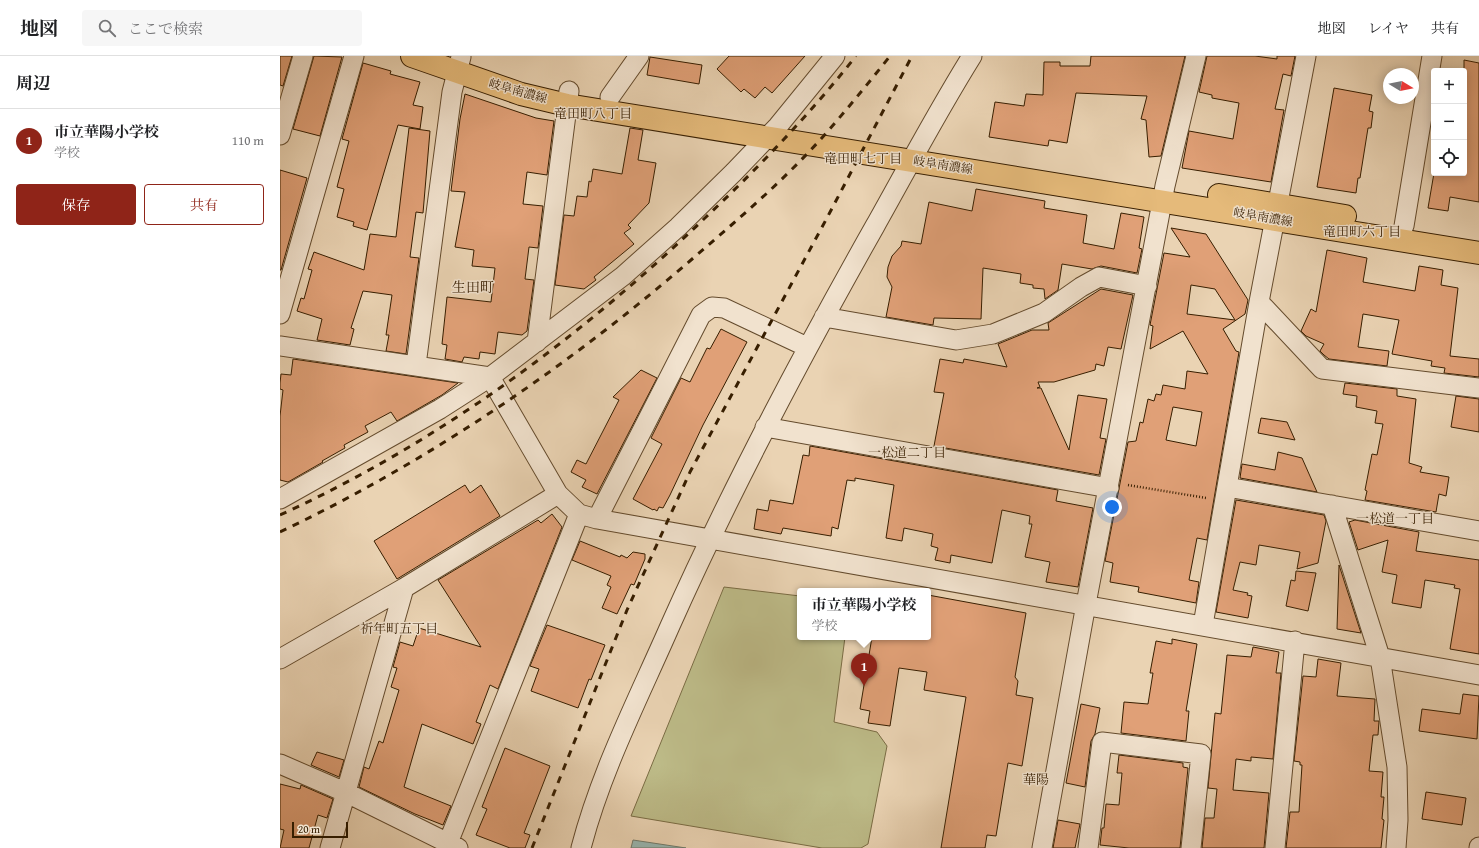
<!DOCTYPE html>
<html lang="ja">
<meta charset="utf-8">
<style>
body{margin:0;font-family:"Gentium Book Plus","Noto Serif JP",serif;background:#f6f6f6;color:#202124}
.controls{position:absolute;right:12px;top:12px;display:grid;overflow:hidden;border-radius:4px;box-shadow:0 2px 10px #0003}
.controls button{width:36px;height:36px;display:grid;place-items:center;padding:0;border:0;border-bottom:1px solid #e0e0e0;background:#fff;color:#202124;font:20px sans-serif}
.compass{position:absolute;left:1103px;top:12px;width:36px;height:36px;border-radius:50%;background:#fff;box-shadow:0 2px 10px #0003;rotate:100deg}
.scale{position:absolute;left:12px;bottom:10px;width:56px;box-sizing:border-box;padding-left:4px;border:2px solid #371e00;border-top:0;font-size:11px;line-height:14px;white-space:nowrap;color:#371e00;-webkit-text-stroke:3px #f1e2ce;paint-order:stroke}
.you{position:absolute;left:832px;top:451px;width:14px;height:14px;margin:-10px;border:3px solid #fff;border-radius:50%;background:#1a73e8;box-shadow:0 0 0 6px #1a73e833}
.badge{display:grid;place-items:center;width:26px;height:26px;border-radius:50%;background:#8f2418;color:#fff;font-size:13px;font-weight:700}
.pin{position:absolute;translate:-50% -33px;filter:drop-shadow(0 1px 2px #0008)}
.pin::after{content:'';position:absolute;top:21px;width:14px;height:12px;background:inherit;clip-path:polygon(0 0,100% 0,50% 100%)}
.popup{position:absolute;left:517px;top:532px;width:134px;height:52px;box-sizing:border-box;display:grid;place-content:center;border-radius:4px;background:#fff;filter:drop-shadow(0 1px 3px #0005);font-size:13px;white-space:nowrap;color:#757577}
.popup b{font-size:15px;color:#202124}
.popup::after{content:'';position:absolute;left:50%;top:100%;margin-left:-8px;border:8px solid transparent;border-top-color:#fff}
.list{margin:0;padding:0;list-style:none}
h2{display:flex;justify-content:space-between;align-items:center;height:52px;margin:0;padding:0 16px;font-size:17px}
h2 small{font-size:13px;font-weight:400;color:#757577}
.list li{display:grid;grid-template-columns:26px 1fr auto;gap:12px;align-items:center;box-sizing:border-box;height:64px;padding:0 16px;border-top:1px solid #e0e0e0}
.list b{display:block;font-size:15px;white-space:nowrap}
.list p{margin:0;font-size:13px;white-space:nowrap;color:#757577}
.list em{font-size:13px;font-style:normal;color:#757577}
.actions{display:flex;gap:8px;padding:12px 16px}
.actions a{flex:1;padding:9px 0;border:1px solid #8f2418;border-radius:4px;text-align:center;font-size:14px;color:#8f2418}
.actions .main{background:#8f2418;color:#fff}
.icon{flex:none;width:22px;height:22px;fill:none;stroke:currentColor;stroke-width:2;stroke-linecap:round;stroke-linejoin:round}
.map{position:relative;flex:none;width:1199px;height:792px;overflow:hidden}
header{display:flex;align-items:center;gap:24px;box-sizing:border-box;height:56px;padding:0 20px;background:#fff;border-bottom:1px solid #e0e0e0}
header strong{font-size:19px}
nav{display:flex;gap:22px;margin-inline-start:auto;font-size:14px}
.search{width:280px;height:36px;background:#f6f6f6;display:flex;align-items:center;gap:10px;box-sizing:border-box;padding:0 14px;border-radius:4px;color:#757577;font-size:15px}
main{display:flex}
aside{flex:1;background:#fff}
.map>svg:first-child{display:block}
.green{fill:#bdbb88;stroke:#7a6c44}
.water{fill:#98b7b2;stroke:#717a6b}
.building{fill:#e0a077;stroke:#371e00;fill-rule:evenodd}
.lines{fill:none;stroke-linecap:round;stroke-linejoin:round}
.minor-casing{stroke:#644b2d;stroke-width:21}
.major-casing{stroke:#371e00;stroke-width:24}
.path{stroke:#371e00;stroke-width:2.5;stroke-dasharray:1 2;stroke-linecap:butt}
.minor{stroke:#f1e2ce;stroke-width:19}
.major{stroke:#e5ba7a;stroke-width:22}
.rail{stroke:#371e00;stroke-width:3;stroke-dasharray:7 7;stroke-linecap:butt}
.labels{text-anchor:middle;stroke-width:3;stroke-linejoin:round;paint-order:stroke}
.street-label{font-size:12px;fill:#371e00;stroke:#f1e2ce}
.neighbourhood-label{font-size:13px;fill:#371e00;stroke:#f1e2ce}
.quarter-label{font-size:14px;fill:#371e00;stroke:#f1e2ce}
</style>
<header>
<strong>地図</strong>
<div class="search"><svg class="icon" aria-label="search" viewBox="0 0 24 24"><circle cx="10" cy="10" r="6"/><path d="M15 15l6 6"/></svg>ここで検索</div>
<nav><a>地図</a><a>レイヤ</a><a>共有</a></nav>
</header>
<main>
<aside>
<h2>周辺<small></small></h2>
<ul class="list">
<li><span class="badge">1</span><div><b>市立華陽小学校</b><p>学校</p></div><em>110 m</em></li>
</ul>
<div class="actions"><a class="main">保存</a><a>共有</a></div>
</aside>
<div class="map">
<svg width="1199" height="792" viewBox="0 0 1199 792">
<rect width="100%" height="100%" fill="#ead3b3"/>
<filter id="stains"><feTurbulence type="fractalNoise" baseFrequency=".005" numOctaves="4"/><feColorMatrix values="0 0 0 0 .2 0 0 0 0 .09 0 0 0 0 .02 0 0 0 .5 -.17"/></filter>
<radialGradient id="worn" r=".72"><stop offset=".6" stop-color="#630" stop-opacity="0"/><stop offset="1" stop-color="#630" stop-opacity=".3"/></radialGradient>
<path class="green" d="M444,531L520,540V581H565L554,666L597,676L607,690L588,788L581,792H542L351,760Z"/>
<path class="water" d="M353,784L406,792H351Z"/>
<path class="building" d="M0,0H12L3,30L0,29Z
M34,0L62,1L40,80L13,73Z
M449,0H525L492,37L485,31L475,42L464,33L461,36L437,13Z
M811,0H905L881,100L869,101L866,64L861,63L867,40L796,37L787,87L769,84L768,90L709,81L715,46L744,50L746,38L763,39L764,6H780V10H810Z
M927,0H975L997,3V0H1015L1011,20L1003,18L995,53L1004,54L991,126L902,112L909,75L953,83L959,47L932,42V39L919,36Z
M370,1L422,9L419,28L367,19Z
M1184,4L1199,7V146L1170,141L1168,155L1148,152L1154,117H1184Z
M83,7L111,15L110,18L140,26L133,49L143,51L140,73L118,69L87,174L73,170L74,166L57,161L64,133L57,131L69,85L62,83Z
M1054,32L1092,39L1089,55L1093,56L1091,72H1088L1080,122H1078L1076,137L1037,131Z
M185,38L256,62L274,65L267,119L247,116L243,148L263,150L258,192L249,191L245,223L254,224L247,275L242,279L218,276L215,298L200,296L199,303L184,301L182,306L165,303L167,289L162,288L167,241L211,246L215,212L192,210L194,194L175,191L185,136L171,135L180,63Z
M129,72L150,75L143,157L136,156L130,201L139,202L126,298L106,295L109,279H106L112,239L83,235L71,272L74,273L70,289L37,284L42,263L17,255L21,242L24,243L32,214L28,213L34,196L84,214L90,178L116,181Z
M350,72L363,74L358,104L376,107L369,147L348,169L351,172L344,177L354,188L314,221L316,224L304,233L275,229L284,159L294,160L297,140L307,141L309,125L311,126L313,113L342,118Z
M0,114L27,122L1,214H0Z
M696,133L765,145L764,152L807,159L803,187L834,193L841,157L864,161L859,192L862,193L857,217L821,210L812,213L782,208L778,234L765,243L764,233L753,232V229L740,227L741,218L703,212L701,263L654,262L653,269L606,261L612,231L607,221L608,211L612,200L621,190L622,185L641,188L649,146L692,155Z
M891,172L926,178L968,244L965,258L943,273L956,295L959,296L927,484L917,482L909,524L919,526L916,547L858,536L859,531L830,526L833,507L825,505L848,386L856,385L860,366L863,367L868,343L874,345L876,338L881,339L883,329L905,333L907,315L928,318L903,275L870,293L873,270L870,269L884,197L910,201ZM911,229L935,233L955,264L907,258ZM893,351L922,356L916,390L886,384Z
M1047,194L1087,202L1083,226L1135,235L1139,210L1163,214L1161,229L1178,232L1170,300L1199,303V321L1164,317L1165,312L1151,310L1152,305L1112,298L1119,264L1083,258L1078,291L1109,295L1107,310L1049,303L1044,299L1040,295L1044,288L1026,280L1021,275L1031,253L1036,256Z
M821,233L853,239L841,293L828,291L824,310L816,308L815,314L774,326H758L760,331L757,332H761L789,394L798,339L827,343L820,382L826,383L819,419L654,390L664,337L654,336L660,303L683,307L684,303L727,311L718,288L752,274H769L768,267Z
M441,273L467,286L423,369L390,439L383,452L379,451L377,455L374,453L373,454L353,443L382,388L371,382L401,322L410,326L427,292L430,293Z
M13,303L178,327L162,339L117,365L111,356L85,370L88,376L64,389L65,392L42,405L43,406L8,426L0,424V360L3,334L0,333V327L1,318L11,319Z
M361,314L377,322L317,438L302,431L306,424L291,416L297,404L306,408L339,344L333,341Z
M1065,327L1117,333V340L1136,343L1129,407L1142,411L1140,416L1169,421L1166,440L1159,438L1156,456L1085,444L1087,435L1085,434L1092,398L1097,399L1103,368L1095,367L1097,355L1076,351L1077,340L1063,338Z
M1176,340L1199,343V376L1171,371Z
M981,362L1007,366L1015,384L978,377Z
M530,390L778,434L776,445L813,452L798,531L766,526L770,506L745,501L752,468H749L750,460L722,454L712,507L671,499L670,507L655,504L658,492L651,490L653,478L624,472L622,485L606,482L614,429L575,422V425L567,424L558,473L552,471L551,480L503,472L501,478L474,473L477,453L488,455L490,444L513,448L523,399L529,400Z
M998,396L1022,402L1037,436L960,422L962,408L995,414Z
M185,429L190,437L201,429L220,460L117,523L94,485Z
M956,444L1044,459L1046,465L1038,507L1017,513L1020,496L979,489L976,509L960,506L953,534L968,537L967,539L972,540L968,562L936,556Z
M272,458L282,471L218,633L210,629L196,666L201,668L193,688L142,668L124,731L171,750L163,769L135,758L79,731L84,711L89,713L99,685L103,687L119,634L111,631L117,612L113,611L120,586L133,590L139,572L201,591L158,524L258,464L261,467Z
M1075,464L1139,476L1136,495L1199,504V598L1170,593L1180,533L1174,532L1175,529L1145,524L1141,552L1112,547L1117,519L1102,516L1108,484L1078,494L1069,466Z
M300,485L340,501L341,499L347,502L353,496L365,498V503L354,529L351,528L337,558L322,552L331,531L327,529L331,520L292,504Z
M1059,509L1081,577L1057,573Z
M1016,515L1036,517L1028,555L1006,550L1011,524L1015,525Z
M648,539L746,557L735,621L738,625L736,639L753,642L742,710L728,707L716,780L707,779L705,792H661L686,641L644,634L647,616L619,612L610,670L588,667L590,655L580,653L592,581H648Z
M267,569L325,589L311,624L309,623L298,652L251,635L259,613L250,610Z
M892,583L917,588L906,655H909L906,685L841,677L844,646L868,648L873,617H870L876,585L892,588Z
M973,591L999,596L996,617H1001L993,703L971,701V705L956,703L953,734L989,737L984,792H922L925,762H934L937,733L928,732L935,657L941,658L947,599L971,601Z
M1038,603L1061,607L1057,640L1095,643L1094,665H1099L1098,679H1093L1089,715L1103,716L1101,741H1104L1102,763L1104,764L1101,792H1006L1010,756H1019L1022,709H1020V706L1014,705L1023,620L1036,621Z
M1183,638L1199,640L1197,683L1139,675L1142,653L1180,658Z
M801,648L820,652L815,678L811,685L805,731L786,727Z
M225,692L270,710L244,777L250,779L245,792H230L196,779L207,753L202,751Z
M37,696L64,704L59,721L31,709Z
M839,699L903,707V711L908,712L900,792H849L820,789L822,772H824L826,748L839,749L842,717H837Z
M0,728L20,733L21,729L53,743L47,762L38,759L29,792H0L4,774L0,773Z
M1146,736L1186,742L1182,769L1142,763Z
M778,764L800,768L795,792H773Z"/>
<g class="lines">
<g class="minor-casing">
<path id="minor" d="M330,41L359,0
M0,79L23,0
M1124,170L1152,0
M979,246L1042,313L1199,332
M0,258L74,0
M544,261L676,284L713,278L764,257L801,231L819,221L867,230
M257,286L289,35
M0,290L210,321
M136,309L172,36L181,1
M210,321L278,438L299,458L317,463L1199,619
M485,371L829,432
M947,431L1199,475
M0,443L160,353L210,321L343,220L398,171L454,116L498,70L555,0
M1052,449L1100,601L1117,711L1118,764L1116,792
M317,463L421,259L432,251L444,252L527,291
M923,569L979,246L1026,0
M0,603L124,532L278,438
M0,708L67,737L178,792
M50,792L124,532
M166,792L299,458
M301,792C321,715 358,643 390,570C451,433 521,301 595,170C627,113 657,56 692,0
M762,792L806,548L885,130L916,0
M808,792L822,686L921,698L911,792
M995,792L1015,585
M1199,792V791"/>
</g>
<g class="major-casing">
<path id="major" d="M132,0L241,38L287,49L1199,197
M939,139L1065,160"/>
</g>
<path class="path" d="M848,429L926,442"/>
<use href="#minor" class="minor"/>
<use href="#major" class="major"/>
<path class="rail" d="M0,459C158,387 301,281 426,161C479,111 530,58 576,0
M0,476C149,405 286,312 411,204C455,166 500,128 540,84C564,57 587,29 610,0
M252,792L347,554L410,416L548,160L632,0"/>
</g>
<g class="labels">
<g class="street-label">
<text transform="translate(238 35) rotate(16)" y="4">岐阜南濃線</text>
<text transform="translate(663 109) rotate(9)" y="4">岐阜南濃線</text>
<text transform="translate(983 161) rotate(10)" y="4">岐阜南濃線</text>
</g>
<g class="neighbourhood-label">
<text x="313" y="62">竜田町八丁目</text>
<text x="583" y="107">竜田町七丁目</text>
<text x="1082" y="180">竜田町六丁目</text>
<text x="627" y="401">一松道二丁目</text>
<text x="1115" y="467">一松道一丁目</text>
<text x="119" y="577">祈年町五丁目</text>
<text x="756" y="728">華陽</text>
</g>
<g class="quarter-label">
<text x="193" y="236">生田町</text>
</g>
</g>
<rect width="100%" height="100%" filter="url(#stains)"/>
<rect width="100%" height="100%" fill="url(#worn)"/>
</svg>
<div class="controls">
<button>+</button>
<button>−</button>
<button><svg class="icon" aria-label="locate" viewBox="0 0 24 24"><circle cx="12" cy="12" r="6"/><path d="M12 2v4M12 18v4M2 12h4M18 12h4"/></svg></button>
</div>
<svg class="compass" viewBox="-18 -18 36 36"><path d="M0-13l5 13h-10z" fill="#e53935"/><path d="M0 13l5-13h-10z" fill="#757577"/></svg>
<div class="scale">20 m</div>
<div class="you"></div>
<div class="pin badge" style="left:584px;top:630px">1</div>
<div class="popup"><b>市立華陽小学校</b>学校</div>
</div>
</main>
